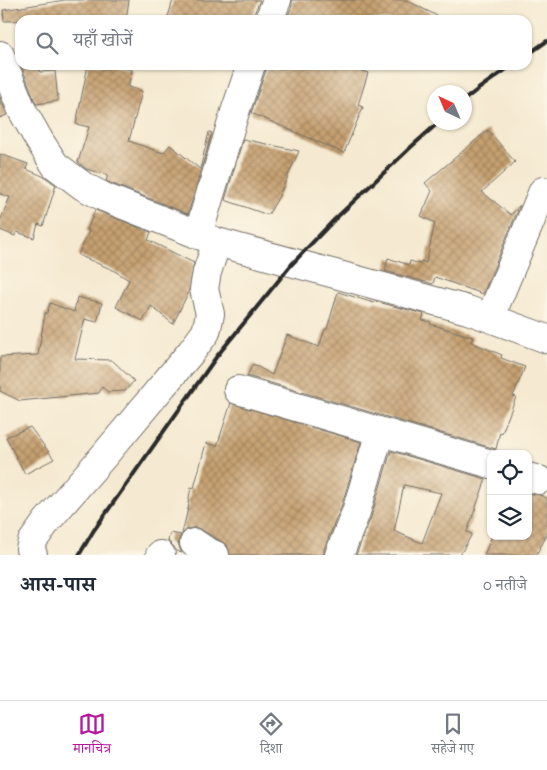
<!DOCTYPE html>
<html lang="hi">
<meta charset="utf-8">
<style>
body{margin:0;font-family:"IM FELL Great Primer","Noto Serif Devanagari",serif;background:#f2f2f3;color:#1f2937}
.controls{position:absolute;right:15px;bottom:15px;display:grid;overflow:hidden;border-radius:10px;box-shadow:0 1px 4px #0004}
.controls button{width:45px;height:45px;display:grid;place-items:center;padding:0;border:0;border-bottom:1px solid #e0e1e3;background:#fff;color:#1f2937;font:25px sans-serif}
.compass{position:absolute;left:427px;top:85px;width:45px;height:45px;border-radius:50%;background:#fff;box-shadow:0 1px 4px #0004;rotate:316deg}
.list{margin:0;padding:0;list-style:none}
h2{display:flex;justify-content:space-between;align-items:center;height:65px;margin:0;padding:0 20px;font-size:21px}
h2 small{font-size:16px;font-weight:400;color:#747a83}
.icon{flex:none;width:28px;height:28px;fill:none;stroke:currentColor;stroke-width:2;stroke-linecap:round;stroke-linejoin:round}
.map{position:relative;flex:none;width:547px;height:555px;overflow:hidden}
.search{position:absolute;background:#fff;box-shadow:0 1px 4px #0004;left:15px;right:15px;top:15px;height:55px;display:flex;align-items:center;gap:12px;box-sizing:border-box;padding:0 18px;border-radius:15px;color:#747a83;font-size:19px}
.sheet{height:145px;background:#fff}
nav{display:flex;justify-content:space-around;align-items:center;box-sizing:border-box;height:70px;border-top:1px solid #e0e1e3;background:#fff;font-size:14px;color:#747a83}
nav a{display:grid;justify-items:center;gap:2px}
nav .on{color:#b5179e}
.map>svg:first-child{display:block}
.building{fill:url(#building-cross-hatch);fill-rule:evenodd}
.lines{fill:none;stroke-linecap:round;stroke-linejoin:round}
.minor-casing{stroke:#726e65;stroke-width:30}
.minor{stroke:#fff;stroke-width:28}
.rail{stroke:#2b2b2b;stroke-width:4}
</style>
<div class="map">
<svg width="547" height="555" viewBox="0 0 547 555">
<defs>
<pattern id="building-cross-hatch" width="8" height="8" patternUnits="userSpaceOnUse" patternTransform="scale(1.25)"><rect width="8" height="8" fill="#c6a071"/><path d="M0 0l8 8M0 8l8-8" fill="none" stroke="#a1835d"/></pattern>
</defs>
<rect width="100%" height="100%" fill="#fcf5e5"/>
<filter id="ink" filterUnits="userSpaceOnUse"><feTurbulence type="fractalNoise" baseFrequency=".02" numOctaves="2"/><feDisplacementMap in="SourceGraphic" scale="10" xChannelSelector="R" yChannelSelector="G"/><feConvolveMatrix kernelMatrix="1 2 1 2 8 2 1 2 1" color-interpolation-filters="sRGB"/></filter>
<filter id="wash" filterUnits="userSpaceOnUse"><feTurbulence type="fractalNoise" baseFrequency=".0096" numOctaves="4" result="noise"/><feDisplacementMap in="SourceGraphic" scale="20" xChannelSelector="R" yChannelSelector="G"/><feGaussianBlur stdDeviation="1.12" result="paint"/><feColorMatrix in="noise" values="0 0 0 0 0 0 0 0 0 0 0 0 0 0 0 0 0 1.4 0 .05"/><feComposite in="paint" operator="in"/></filter>
<g filter="url(#wash)">
<rect width="100%" height="100%" fill="#f5ead1"/>
<g id="blocks">
<path class="building" d="M65,0H129L126,20H85V19L4,21L3,10Z
M173,0H260L254,14V20H167Z
M292,0H406L445,20H286L292,6Z
M21,65H38L40,72L55,71L58,101L36,104Z
M88,65H113L132,70L128,87L142,91L129,141L163,153L170,145L200,169L209,132L212,133L188,214L113,184L106,181L108,175L86,169L78,162L89,127L76,124Z
M266,65H344L368,73L358,105L363,107L344,153L251,113L266,70Z
M0,97L7,115L0,118Z
M488,130L515,162L482,192L511,215L520,205L483,294L435,277L433,284L385,271L388,258L409,265L410,261L420,264L421,261L426,263L435,223L421,216L432,191L425,183Z
M243,139L299,151L278,198L268,215L225,200Z
M0,154L28,164L26,169L45,177L56,185L43,226L38,224L34,238L17,232L15,236L0,230V221L10,197L0,194Z
M95,210L151,232L148,240L194,263L189,291L173,324L151,306L143,321L116,307L129,280L113,270L78,255L89,231L87,230Z
M338,292L374,303V301L424,314L422,320L431,322L430,324L473,337L471,342L502,355L501,358L525,367L513,396L516,397L502,433L500,432L496,449L247,376L253,364L272,375L287,335L319,347L325,329H327Z
M77,297L102,303L97,322L85,319L75,359L112,360L134,381L125,391L108,392L102,387L99,393L20,401L0,391V357L38,355L45,313H47L50,303L74,312Z
M231,403L361,442L341,507L324,549V555H230L227,545L202,530L195,527L188,529L182,534L189,504L188,503L191,487L194,488L206,443L217,446Z
M30,427L54,459L25,474L6,437Z
M391,451L486,479L467,532L472,534L460,555H356L371,517ZM404,485L441,493L422,543L394,531Z
M528,493L540,495L547,498V535L536,555H484L492,536H528Z
M170,533L181,535L178,542L180,549L182,553L176,551L174,547L168,541Z"/>
</g>
</g>
<g filter="url(#ink)">
<use href="#blocks" fill-opacity="0" stroke="#726e65" stroke-width="1"/>
<g class="lines">
<g class="minor-casing">
<path id="minor" d="M269,20L277,0
M0,55L22,110L39,140L55,165L83,186L106,198L217,242L468,310L547,339
M198,235L235,112L251,65
M490,318L543,191
M238,390L491,464
M528,477L539,480
M194,543L206,551L215,555
M33,555L30,549L32,542L47,521L102,458L191,352L206,332L210,314L204,289L207,272L217,242
M160,555H161
M339,555L356,512L380,432"/>
</g>
<use href="#minor" class="minor"/>
<path class="rail" d="M527,55L547,41
M464,100L477,90L512,65
M79,555L94,530L217,356L292,264L334,220L411,147L439,122"/>
</g>
</g>
</svg>
<div class="controls">
<button><svg class="icon" aria-label="locate" viewBox="0 0 24 24"><circle cx="12" cy="12" r="6"/><path d="M12 2v4M12 18v4M2 12h4M18 12h4"/></svg></button>
<button><svg class="icon" aria-label="layers" viewBox="0 0 24 24"><path d="M12 4l9 5-9 5-9-5zM3 14l9 5 9-5"/></svg></button>
</div>
<svg class="compass" viewBox="-18 -18 36 36"><path d="M0-13l5 13h-10z" fill="#e53935"/><path d="M0 13l5-13h-10z" fill="#747a83"/></svg>
<div class="search"><svg class="icon" aria-label="search" viewBox="0 0 24 24"><circle cx="10" cy="10" r="6"/><path d="M15 15l6 6"/></svg>यहाँ खोजें</div>
</div>
<section class="sheet">
<h2>आस-पास<small>0 नतीजे</small></h2>
<ul class="list">
</ul>
</section>
<nav>
<a class="on"><svg class="icon" aria-label="map" viewBox="0 0 24 24"><path d="M3 6l6-2 6 2 6-2v14l-6 2-6-2-6 2zM9 4v14M15 6v14"/></svg>मानचित्र</a>
<a><svg class="icon" aria-label="directions" viewBox="0 0 24 24"><path d="M12 3l9 9-9 9-9-9zM9 14v-3h6M13 9l2 2-2 2"/></svg>दिशा</a>
<a><svg class="icon" aria-label="saved" viewBox="0 0 24 24"><path d="M7 4h10v16l-5-4-5 4z"/></svg>सहेजे गए</a>
</nav>
